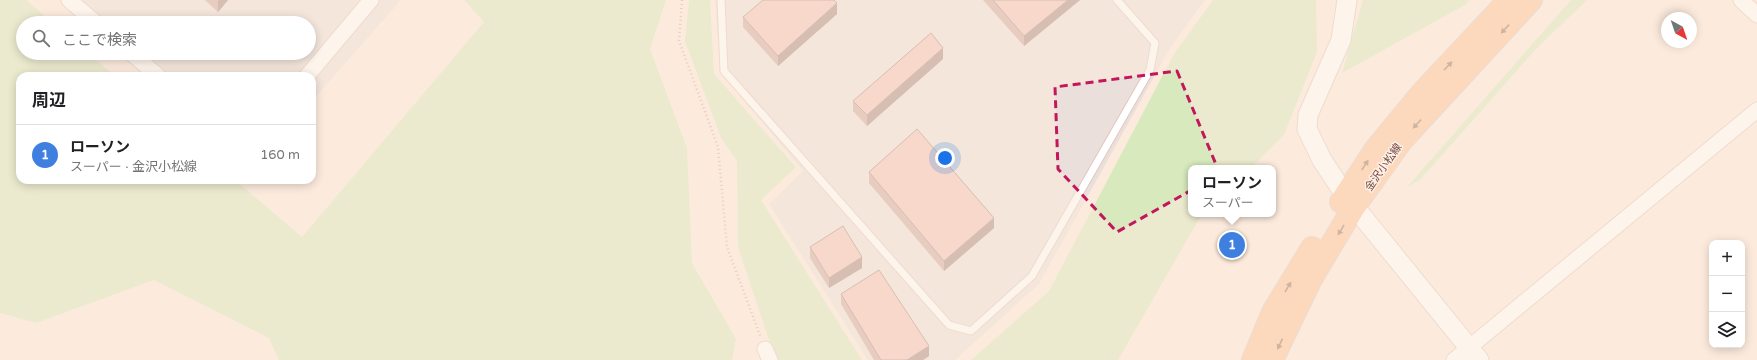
<!DOCTYPE html>
<html lang="ja">
<meta charset="utf-8">
<style>
body{margin:0;font-family:"Varela Round","Noto Sans JP",sans-serif;background:#f6f6f6;color:#202124}
.controls{position:absolute;right:12px;bottom:12px;display:grid;overflow:hidden;border-radius:8px;box-shadow:0 2px 10px #0003}
.controls button{width:36px;height:36px;display:grid;place-items:center;padding:0;border:0;border-bottom:1px solid #e0e0e0;background:#fff;color:#202124;font:20px sans-serif}
.compass{position:absolute;left:1661px;top:12px;width:36px;height:36px;border-radius:50%;background:#fff;box-shadow:0 2px 10px #0003;rotate:140deg}
.you{position:absolute;left:945px;top:158px;width:14px;height:14px;margin:-10px;border:3px solid #fff;border-radius:50%;background:#1a73e8;box-shadow:0 0 0 6px #1a73e833}
.badge{display:grid;place-items:center;width:26px;height:26px;border-radius:50%;background:#ea580c;color:#fff;font-size:13px;font-weight:700}
.pin{position:absolute;translate:-50% -50%;border:2px solid #fff;box-shadow:0 1px 4px #0006}
.popup{position:absolute;left:1188px;top:165px;width:88px;height:52px;box-sizing:border-box;display:grid;place-content:center;border-radius:8px;background:#fff;filter:drop-shadow(0 1px 3px #0005);font-size:13px;white-space:nowrap;color:#757577}
.popup b{font-size:15px;color:#202124}
.popup::after{content:'';position:absolute;left:50%;top:100%;margin-left:-8px;border:8px solid transparent;border-top-color:#fff}
.list{margin:0;padding:0;list-style:none}
h2{display:flex;justify-content:space-between;align-items:center;height:52px;margin:0;padding:0 16px;font-size:17px}
h2 small{font-size:13px;font-weight:400;color:#757577}
.list li{display:grid;grid-template-columns:26px 1fr auto;gap:12px;align-items:center;box-sizing:border-box;height:60px;padding:0 16px;border-top:1px solid #e0e0e0}
.list b{display:block;font-size:15px;white-space:nowrap}
.list p{margin:0;font-size:13px;white-space:nowrap;color:#757577}
.list em{font-size:13px;font-style:normal;color:#757577}
.icon{flex:none;width:22px;height:22px;fill:none;stroke:currentColor;stroke-width:2;stroke-linecap:round;stroke-linejoin:round}
.map{position:relative;flex:none;width:1757px;height:360px;overflow:hidden}
.search{position:absolute;background:#fff;box-shadow:0 2px 10px #0003;left:16px;top:16px;width:300px;height:44px;display:flex;align-items:center;gap:10px;box-sizing:border-box;padding:0 14px;border-radius:22px;color:#757577;font-size:15px}
.panel{position:absolute;background:#fff;box-shadow:0 2px 10px #0003;left:16px;top:72px;width:300px;height:112px;border-radius:12px}
.map>svg:first-child{display:block}
.industrial{fill:#eadfda}
.green{fill:#d7e9bd}
.lines{fill:none;stroke-linecap:round;stroke-linejoin:round}
.service-casing{stroke:#e2c7bd;stroke-width:9}
.minor-casing{stroke:#e2c7bd;stroke-width:17}
.tertiary-casing{stroke:#e2c7bd;stroke-width:21}
.primary-casing{stroke:#d8cdcb;stroke-width:24}
.path{stroke:#d6a599;stroke-width:2.5;stroke-dasharray:1 3;stroke-linecap:butt}
.service{stroke:#fff;stroke-width:7}
.minor{stroke:#fff;stroke-width:15}
.tertiary{stroke:#fff;stroke-width:19}
.primary{stroke:#fdc394;stroke-width:22}
.wall{fill:#d0a79c}
.shaded-wall{fill:#a9887f}
.building{fill:#f2c2b5;stroke:#a9887f}
.oneway{fill:#9c715d}
.marked{fill:none;stroke:#c2185b;stroke-width:3;stroke-dasharray:8 5;stroke-linejoin:round}
.labels{text-anchor:middle;stroke-width:3;stroke-linejoin:round;paint-order:stroke}
.street-label{font-size:11px;fill:#724e46;stroke:#ffefe4}
</style>
<div class="map">
<svg width="1757" height="360" viewBox="0 0 1757 360">
<rect width="100%" height="100%" fill="#fcebdd"/>
<path class="industrial" d="M62,0H401L312,101V76H148L120,53H309V23H85L60,2Z
M715,0H1205L1170,48L1039,284L955,360H868L769,204L803,171L720,72Z"/>
<path class="green" d="M0,0H26L53,23H23V53H88L115,76H20V180H235L302,237L484,22L464,0H666L650,49L687,148L692,263L736,339L732,360H279L269,338L154,280L36,323L0,313Z
M689,0H710L714,74L796,167L761,200L862,360H778L774,355L738,247L737,161L721,138L685,41Z
M1213,0H1316L1317,52L1284,135L1251,168H1191V214H1204L1199,219L1118,360H971L1049,291L1174,54Z
M1363,0H1470L1465,5L1342,73Z
M1571,0H1587L1536,49L1420,180L1407,187Z"/>
<g class="lines">
<g class="service-casing">
<path id="service" d="M721,0L724,71L949,325L971,331L1032,276L1150,70L1155,43L1117,0"/>
</g>
<g class="minor-casing">
<path id="minor" d="M69,0L96,23
M1741,0L1757,15
M131,53L158,76
M307,76L371,0
M765,349L770,360
M1454,360L1757,110"/>
</g>
<g class="tertiary-casing">
<path id="tertiary" d="M1347,0L1341,40L1308,115L1307,129L1322,160L1345,195L1479,360"/>
</g>
<g class="primary-casing">
<path id="primary" d="M1341,202L1375,150L1422,93L1509,0
M1253,360L1273,312L1312,248
M1272,360L1311,279L1354,207L1402,140L1531,0"/>
</g>
<path class="path" d="M682,0L679,41L718,147L727,247L761,338"/>
<use href="#service" class="service"/>
<use href="#minor" class="minor"/>
<use href="#tertiary" class="tertiary"/>
<use href="#primary" class="primary"/>
</g>
<path class="wall" d="M205,0H228L218,12Z
M983,0H1080L1024,46Z
M837,14L778,66L743,27V17Z
M943,59L867,126L853,111V101Z
M869,172L994,228L944,271L869,183Z
M810,247L862,268L829,288L810,258Z
M841,294L929,356L923,360H874L841,304Z"/>
<path class="shaded-wall" d="M219,0H228L218,12V1Z
M1068,0H1080L1024,46V36Z
M837,3V14L778,66V56Z
M943,48V59L867,126V115Z
M994,218V228L944,271V261Z
M862,257V268L829,288V278Z
M929,346V356L923,360H907Z"/>
<path class="building" d="M763,0H834L837,3L778,56L743,17Z
M993,0H1068L1024,36Z
M931,33L943,48L867,115L853,101Z
M917,129L994,218L944,261L869,172Z
M843,226L862,257L829,278L810,247Z
M879,270L929,346L907,360H881L841,294Z"/>
<defs><path id="oneway-solid" d="M-6-.8H1V-3.2L6.5 0L1 3.2V.8H-6Z"/></defs>
<g class="oneway">
<use href="#oneway-solid" transform="translate(1505 29) rotate(133)"/>
<use href="#oneway-solid" transform="translate(1448 66) rotate(-46)"/>
<use href="#oneway-solid" transform="translate(1417 124) rotate(133)"/>
<use href="#oneway-solid" transform="translate(1365 165) rotate(-57)"/>
<use href="#oneway-solid" transform="translate(1341 230) rotate(121)"/>
<use href="#oneway-solid" transform="translate(1288 287) rotate(-59)"/>
<use href="#oneway-solid" transform="translate(1280 344) rotate(115)"/>
</g>
<path d="M0 0H1757V360H0ZM1177,71L1220,174L1117,232L1058,169L1055,87Z" fill="#fcebdd" fill-opacity=".55" fill-rule="evenodd"/>
<path class="marked" d="M1177,71L1220,174L1117,232L1058,169L1055,87Z"/>
<g class="labels">
<g class="street-label">
<text transform="translate(1383 167) rotate(-55)" y="4">金沢小松線</text>
</g>
</g>
</svg>
<div class="controls">
<button>+</button>
<button>−</button>
<button><svg class="icon" aria-label="layers" viewBox="0 0 24 24"><path d="M12 4l9 5-9 5-9-5zM3 14l9 5 9-5"/></svg></button>
</div>
<svg class="compass" viewBox="-18 -18 36 36"><path d="M0-13l5 13h-10z" fill="#e53935"/><path d="M0 13l5-13h-10z" fill="#757577"/></svg>
<div class="you"></div>
<div class="pin badge" style="left:1232px;top:245px;background:#3f7fe0">1</div>
<div class="popup"><b>ローソン</b>スーパー</div>
<div class="search"><svg class="icon" aria-label="search" viewBox="0 0 24 24"><circle cx="10" cy="10" r="6"/><path d="M15 15l6 6"/></svg>ここで検索</div>
<section class="panel">
<h2>周辺<small></small></h2>
<ul class="list">
<li><span class="badge" style="background:#3f7fe0">1</span><div><b>ローソン</b><p>スーパー · 金沢小松線</p></div><em>160 m</em></li>
</ul>
</section>
</div>
